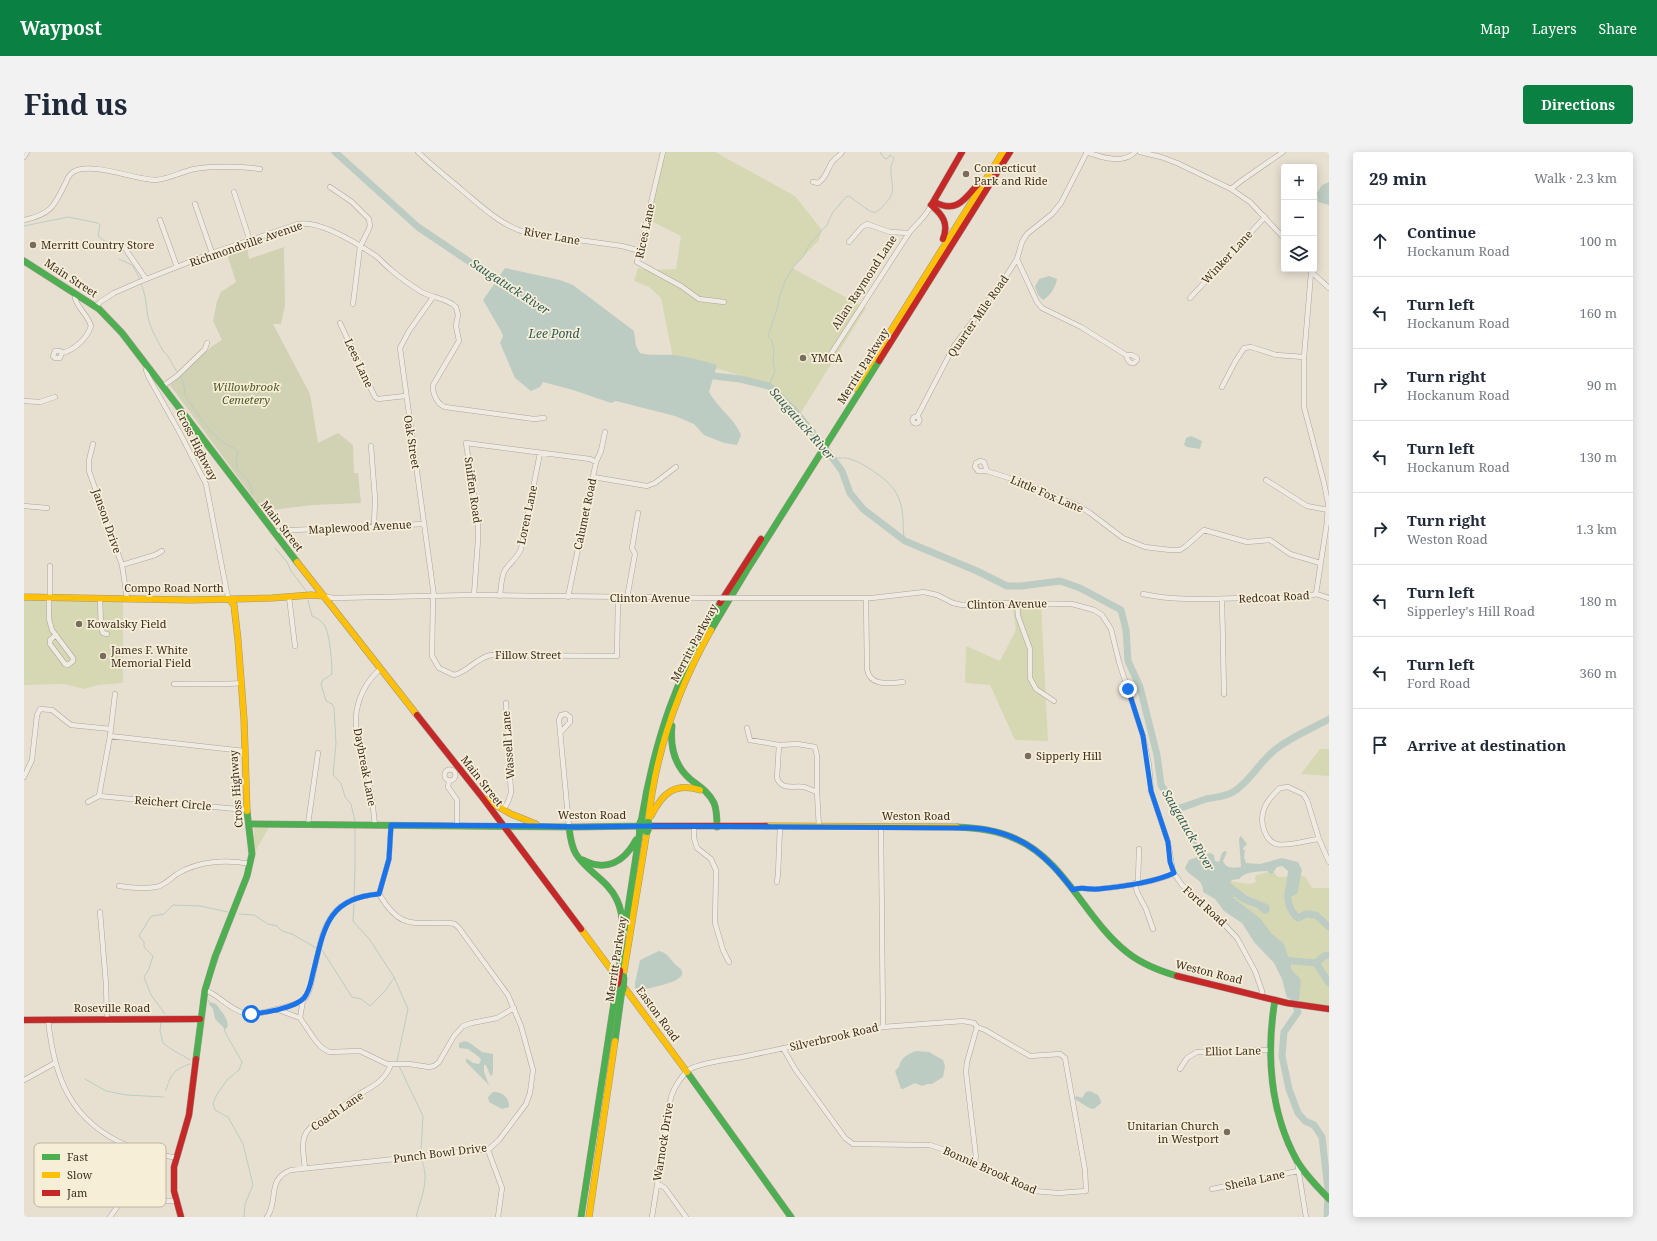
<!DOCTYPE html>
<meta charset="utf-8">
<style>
body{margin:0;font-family:"Noto Serif",serif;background:#f2f2f3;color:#1f2937}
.controls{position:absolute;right:12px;top:12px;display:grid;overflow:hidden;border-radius:4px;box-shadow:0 2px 10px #0003}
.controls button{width:36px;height:36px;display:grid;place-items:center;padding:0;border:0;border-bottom:1px solid #e0e1e3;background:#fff;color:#1f2937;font:20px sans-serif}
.stop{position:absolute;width:12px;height:12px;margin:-9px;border:3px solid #1a73e8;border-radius:50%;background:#fff}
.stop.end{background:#1a73e8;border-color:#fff;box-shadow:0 1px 4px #0008}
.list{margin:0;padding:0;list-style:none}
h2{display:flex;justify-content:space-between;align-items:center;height:52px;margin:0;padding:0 16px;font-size:17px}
h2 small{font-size:13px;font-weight:400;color:#747a83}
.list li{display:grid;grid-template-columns:26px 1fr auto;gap:12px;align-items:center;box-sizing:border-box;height:72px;padding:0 16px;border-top:1px solid #e0e1e3}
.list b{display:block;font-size:15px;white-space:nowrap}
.list p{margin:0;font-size:13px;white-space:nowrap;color:#747a83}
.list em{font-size:13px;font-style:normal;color:#747a83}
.icon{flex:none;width:22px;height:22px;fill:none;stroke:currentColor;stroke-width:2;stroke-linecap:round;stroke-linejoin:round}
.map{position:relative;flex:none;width:1305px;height:1065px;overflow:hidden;border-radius:4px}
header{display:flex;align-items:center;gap:24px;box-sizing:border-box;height:56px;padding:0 20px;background:#0b8043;color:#fff}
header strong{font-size:19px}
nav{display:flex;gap:22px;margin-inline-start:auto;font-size:14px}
.intro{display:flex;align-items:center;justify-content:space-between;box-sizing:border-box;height:96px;padding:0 24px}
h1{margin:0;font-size:28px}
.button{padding:10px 18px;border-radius:4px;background:#0b8043;color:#fff;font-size:14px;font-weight:700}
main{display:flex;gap:24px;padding:0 24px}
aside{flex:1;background:#fff;border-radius:4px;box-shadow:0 2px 10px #0003}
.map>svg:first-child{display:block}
.green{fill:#d6d7b3}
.cemetery{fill:#d1d1b3}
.water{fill:#bcccc2}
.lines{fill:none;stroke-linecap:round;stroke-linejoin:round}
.stream{stroke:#bcccc2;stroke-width:1}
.river{stroke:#bcccc2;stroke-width:7}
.street-casing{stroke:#ada599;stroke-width:5.5}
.fast-casing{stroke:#9c958a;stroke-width:7}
.slow-casing{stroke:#9c958a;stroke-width:7}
.jam-casing{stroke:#9c958a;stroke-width:7}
.street{stroke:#efebe3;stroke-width:4.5}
.fast{stroke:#4caf50;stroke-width:6}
.slow{stroke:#ffc107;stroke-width:6}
.jam{stroke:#c62828;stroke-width:6}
.street-bridge-casing{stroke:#ada599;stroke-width:5.5;stroke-linecap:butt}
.fast-bridge-casing{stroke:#928b80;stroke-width:9;stroke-linecap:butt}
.jam-bridge-casing{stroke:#928b80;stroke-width:9;stroke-linecap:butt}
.street-bridge{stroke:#efebe3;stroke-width:4.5}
.fast-bridge{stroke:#4caf50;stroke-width:8}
.jam-bridge{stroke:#c62828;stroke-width:8}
.route{stroke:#1a73e8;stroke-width:5}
.poi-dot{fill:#786c5e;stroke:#f7eed8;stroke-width:1.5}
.labels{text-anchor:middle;stroke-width:3.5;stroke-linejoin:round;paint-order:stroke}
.poi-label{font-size:11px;fill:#3d2e20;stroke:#f7eed8;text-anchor:start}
.street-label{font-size:11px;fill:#3d2e20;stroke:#f7eed8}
.park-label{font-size:11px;font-style:italic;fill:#4d5a26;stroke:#f7eed8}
.water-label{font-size:12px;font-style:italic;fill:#2f5d5a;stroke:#f7eed8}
.key{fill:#f7eed8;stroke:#bfb4a1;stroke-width:1}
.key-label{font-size:11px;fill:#3d2e20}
</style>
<header>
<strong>Waypost</strong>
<nav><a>Map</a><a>Layers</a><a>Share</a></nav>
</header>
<div class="intro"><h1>Find us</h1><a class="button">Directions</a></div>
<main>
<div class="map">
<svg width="1305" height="1065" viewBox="0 0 1305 1065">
<rect width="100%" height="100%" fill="#e7e0d1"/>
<path class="green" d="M642,0H691L771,44L798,78L794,90L791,92L768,116L842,156L776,262C757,241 721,223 693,217C685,216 676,217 668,215C662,213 655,209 649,206L637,146L625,135L610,129L614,116L624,118L652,117L657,84L625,68L633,31Z
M0,446L99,449V531L74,533L60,537L40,532L0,533Z
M988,450H1017L1024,589L991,588L966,533L941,531L942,494L976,509L992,478Z
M1296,597H1305V624L1277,622Z
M245,675L230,702V676Z
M1249,719L1254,725L1281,724L1288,736H1305V858L1271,853L1267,846L1269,833L1210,751L1207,744C1219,747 1230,760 1242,759L1236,750L1207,733L1204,729L1227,732L1232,730L1231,727L1232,723Z"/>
<path class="cemetery" d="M223,94L225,107L260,95L261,153L257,172H249L286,242L294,291L314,281L329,293L330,321H334L337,351L289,353L239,359L146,233L187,195L198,188L189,169L193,149L197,140L212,130L203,102Z"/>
<path class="water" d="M1305,30V53L1294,50L1293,41L1298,33Z
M481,116L536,128L549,133L610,179L612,194L616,201C627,204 638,202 650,203C665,205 679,209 693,213L685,240C694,256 710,266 717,283L713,293L700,291L680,283L670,272L651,264L592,249L587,251L549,238L519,230L516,235L507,239L491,226L476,191L479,184L477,179L459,148L475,125L477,126L478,125L476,123Z
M1025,124L1033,127C1032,135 1026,144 1019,148L1014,143L1011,135L1015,127Z
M1167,284L1178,289L1176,297L1163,295L1160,293L1162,286Z
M1217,684L1223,692L1219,696V698H1221L1220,705L1222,711L1236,712L1258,706L1274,710L1278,718L1274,738L1273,742L1266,745L1261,743L1264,719L1258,714L1253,715L1248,722H1247L1243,719C1233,720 1221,719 1215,727L1208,728L1206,731L1224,744L1245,753L1246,758L1244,761L1240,762C1232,753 1219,753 1211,745H1208L1237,767L1247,781L1260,792L1264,804L1267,808V817L1277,828L1275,848L1263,846L1258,827L1250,811L1230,790L1218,771L1200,759L1191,747L1179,740C1180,726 1166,726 1161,716L1165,708L1186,701L1190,703L1191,709L1195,710L1198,701L1201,699L1203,700L1199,709C1202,717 1210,716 1217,715L1215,687Z
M635,799C645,801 645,807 652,813C654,815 657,816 658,819C662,831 625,835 616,839L611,838V831L616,808Z
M186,850L192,852C197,859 206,868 203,876L201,877L191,867L189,857L185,852Z
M441,889L446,891L458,900L469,902V919L468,924L466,923L462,913H460V920L465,933L442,910V906L449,911L455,912L457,908L455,905L444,897L435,896V891Z
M892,899L905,900L919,908L921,914L919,925L908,932H904L898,934L891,931L879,937H877L871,919L875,915C876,906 884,902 892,899Z
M1066,939L1074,943L1077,949V951L1070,957L1065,956L1051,947L1052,944L1058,946L1062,940Z
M469,940C478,939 486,946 485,955L478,957L465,950L464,945Z"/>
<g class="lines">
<path class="stream" d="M0,74L44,65L74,71L76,73L74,84L86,93
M95,107L108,113L116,127
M117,132C121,141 122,150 123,159C124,173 133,187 139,199C145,203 149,215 154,221
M157,225L160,234L161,243
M745,234L751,219L749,210L750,199L748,189L744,184L754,154L755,146L762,127L771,113L779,105L785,93L803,73L809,60L822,45L825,44C829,47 846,60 848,60C852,61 855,58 858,55C874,40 867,35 867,18C866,14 869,10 870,6L866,3L863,7L860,6L856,0
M163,246C172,260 183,277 196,288C202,293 209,294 214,300L212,308L213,317C221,326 227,329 228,342
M809,306C813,306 817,306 821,306C834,307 860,325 868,335C873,341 877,350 878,358C880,368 878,378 881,389
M251,396L263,410L267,419L283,440
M284,448L288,464C293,466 298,469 301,474C306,484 308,510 308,522L299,528L297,532L302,549L308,552L310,556L312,591L309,623L317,631L321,645L327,652L331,669
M330,745L331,716V676
M330,752L329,769L346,788L370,825L384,857L373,909L374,911
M215,762L230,763L244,772L253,774L258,779L268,782L292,796
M298,798L328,845L337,847L346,854L361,839L370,826
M196,802L203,783
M189,821L195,805
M184,848L186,851
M141,862L127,843L120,825L125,817L129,804L120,795V790L115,784L126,766L128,764L140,762L149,753L176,754L204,760
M137,870L136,879L139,891C147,898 157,902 166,908
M200,876L202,882L218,910L215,918L204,927L193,942L189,952L191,958L204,965L219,992L229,1033L221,1052L220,1065
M375,914L399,964L397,1001
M61,927L82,939L102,943L140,945
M142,938C147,922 149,918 166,912
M392,1065C396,1049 404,1032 400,1016C400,1013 398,1010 397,1007"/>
<path class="river" d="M311,0L394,75L480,133
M682,223L716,227L745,234L770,258L799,293L818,319L826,341L839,357L881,389L953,419L983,434H997L1036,429L1056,436L1097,458L1102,478L1104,509L1116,535L1133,603L1137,633L1153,657L1161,677L1181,711
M1153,657C1163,654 1173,650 1182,647C1191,645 1201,645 1209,640C1226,630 1235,610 1252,597C1267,585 1287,577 1305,567
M1265,736C1262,747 1265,759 1274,766L1282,762L1292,763L1305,775
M1258,808L1292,811L1300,804L1305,803
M1292,811L1305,831
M1267,838L1274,860L1260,880L1258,904L1265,937L1274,961L1281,969L1290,973L1298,985L1304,1038L1303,1065"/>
<g class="street-casing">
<path id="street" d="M394,0C408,14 424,26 439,39C458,55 479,75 504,81L598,94L616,99
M639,0L613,110L657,134L675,147L700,150
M1062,0C1077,5 1099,13 1111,0
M1063,0L1037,51L1028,62L1003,82L998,90L993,107L1013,150L1018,156L1057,175L1102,203H1108L1113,206V208L1110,211C1105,212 1103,207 1102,203
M1116,0L1137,5L1153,11L1207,37L1226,50L1260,86
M0,5L3,0
M789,30L794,31C803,26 803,16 809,9C812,5 816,4 818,0
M306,35L328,50L345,67L346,74L344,79L336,95L329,152
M1207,37L1217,29L1259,0
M210,40L226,89
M171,52L188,101
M0,68C28,62 30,54 42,30C44,25 46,21 51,19C69,10 112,28 132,28C145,27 157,20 170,17C188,14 218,14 236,17
M136,68L153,115
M825,90L838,75L843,72L866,80L885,81
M98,92L122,127
M1284,117L1305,136
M1287,121L1280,205V255L1300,331L1304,351L1303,370L1292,442
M409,145L385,179L376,196L410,444
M1166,146L1241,65
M72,155L76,150L90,141L115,130L188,101L274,72C296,68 334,92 352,104C357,108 361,113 366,117C375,125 385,132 396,139C407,146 423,146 432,155L434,163L432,174L435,189L409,233C408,241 413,252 421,255L510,267L520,266
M316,171L351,245L354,247L381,244
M38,201L36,199H31L29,204L31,206H36L38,201C50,198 63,187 67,174C64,163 54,157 51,146L53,143
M803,208L885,81C892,72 903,64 907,53
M124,214L122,218L124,224L157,283L182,332L203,441L205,447
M139,234L153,224L181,197L183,191
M1198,235L1211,210L1220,196L1227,195L1252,203L1280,205
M0,249L16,250L31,245
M888.5 268a3.5 3.5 0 1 1 7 0a3.5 3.5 0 1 1-7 0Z
M893,265L930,194L979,129L993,107
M69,292L65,308V319L98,413L103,446
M347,294L351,347L350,374
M963,319L960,310L956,309L952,311L951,315L954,319H963L985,326L1055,354L1066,361L1099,386L1121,395L1146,398H1156L1162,394L1180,378L1223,390L1246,388L1266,402L1296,411
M569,325L623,334L631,331L652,315
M1242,328L1283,354L1304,358
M0,354L23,356
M248,379L400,372
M98,413L131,403L138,399
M26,414V445
M1119,442C1155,450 1193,446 1230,446C1250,446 1272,448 1292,442
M1292,442L1305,446
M450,443L454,388V370L442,291L566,307L572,310
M300,444L309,446L450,443L696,446
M409,444L408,504L415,516L430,523C444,520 452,506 467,503L593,504L594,446
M476,444C477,436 477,425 481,418C486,411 493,406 497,397L516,301
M25,445V467L28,478L49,506V509L44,513L41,512L26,492V488L32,483
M265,445L271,494
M544,445L572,310L577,299L581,280
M76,446L77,476L79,481L83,482
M603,446L611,402L608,396L614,361
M714,446H848L900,440L913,443L929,451L938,453L973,451L1048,452L1070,458L1078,463L1087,477L1095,510L1119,584L1125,613L1127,639L1144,690L1149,720L1158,733L1183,754L1213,786L1231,819L1238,839L1237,844
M842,446L843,517C846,535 865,531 879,530
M1198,447L1200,542
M993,451L994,464L1006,497V526L1012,537L1030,549
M150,532C172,531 195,533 217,531
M723,576L726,588L755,593
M537,580L546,570V565L542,562L537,563L535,568L545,675
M86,584L220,599
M420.5 623a5.5 5.5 0 1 1 11 0a5.5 5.5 0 1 1-11 0Z
M0,625L8,608L13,563L16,557L28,558L47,573L87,577
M425,629L424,635L433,648V674
M793,640C789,639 784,636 780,635C770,633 758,639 753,626L755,593L774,592L791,595L793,604V640L795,675
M75,644L86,584L91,542
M64,650L75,644L223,658
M479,658L484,650L487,641L482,551
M284,672L294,601
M351,673C349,653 346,632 341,612C339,603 336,595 334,586C327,560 337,534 356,517
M670,674V686L673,696L687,707L692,718L691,771L699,798L705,810
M857,676L859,875
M1295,687C1284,688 1262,695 1252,692C1246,690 1242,684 1240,678C1234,660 1243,648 1256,636L1264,635L1279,642L1283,648L1295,687L1305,710
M753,730L754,722L756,675
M1114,730L1115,697
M1111,731L1113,740L1122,757L1129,777
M95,734C107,736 120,737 132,735C140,734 147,726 153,722C174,709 203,707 226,712
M1049,738C1057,734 1065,738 1074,737C1093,735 1133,730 1150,721
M76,760L82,832L83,866
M181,838C195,843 205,857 220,861C231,863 243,860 253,857C261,855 272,853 279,848C286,842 287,831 289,823C299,779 301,746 355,742L365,707L367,673
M279,848L276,866L291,888L297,895L305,900L336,899L363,912H385L405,915L410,914L415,910L430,884L439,874L448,871L473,866L490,856
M252,857L276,866
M24,867C30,926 46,969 104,994C119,1000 137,1002 152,1006
M1156,917L1163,906L1173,900L1246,898
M0,928L31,911
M464,998L478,1036L474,1065
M1273,1009L1282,1065
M950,1011L952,1005L942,920L943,910L953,875
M281,1016C276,979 279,978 310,961C317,957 321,952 327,948C342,936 360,933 367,912
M633,1031L641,1036L662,1065
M1188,1037L1274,1019
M86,1065L96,1051L103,1048L152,1049
M243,1065C255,1049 242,1027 267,1018L465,997L475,988L502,952L506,941L509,918L497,874L484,843L435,776L431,772L425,771C389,769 378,780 355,742
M628,1065L647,945C650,935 658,923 666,917C676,911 706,907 718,905L859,875L939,869L950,871L953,875L961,878L1006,904L1036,902L1041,906L1061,1018L1062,1039L1034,1041L1010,1039L927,1000L906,993L829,992L821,986L771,917L759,896"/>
</g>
<g class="fast-casing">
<path id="fast" d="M0,109L75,157L98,181L273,410
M687,478L723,418L855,209
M648,574C646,594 650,613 666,627C675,634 685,640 690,651C693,658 693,667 693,675
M617,670C630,590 653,521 696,451
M225,672L552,675L620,674
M545,675C546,684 547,694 552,702C563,720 584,728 593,748C603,769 597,797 595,819
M933,675C953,676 973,678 992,687C1042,709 1062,769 1104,801C1118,812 1136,819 1153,824
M559,708C582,720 600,710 612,688
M601,776L616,678
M1251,848C1242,901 1246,959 1272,1007C1280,1022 1293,1034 1305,1047
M591,889L598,838
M172,907L181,838L191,805L223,724L228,702L223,659
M663,920L767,1065
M557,1065L593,831"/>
</g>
<g class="slow-casing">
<path id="slow" d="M831,236L979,0
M273,410L393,563
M0,445L166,448L248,446L287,443L300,444
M205,447L210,453L214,488L220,567L223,659
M461,647L487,662L512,672
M627,664C638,642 650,630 676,638
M624,671C631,602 653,538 687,478
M742,674L933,675
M557,777L663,920
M599,825L623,679
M565,1065L591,889"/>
</g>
<g class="jam-casing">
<path id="jam" d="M911,50C932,62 941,47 954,32
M908,52L938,0
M907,53C919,63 925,72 919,87
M855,209L986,0
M696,451L737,387
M393,563L458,645L557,777
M620,674H742
M1153,824L1263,851L1305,857
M0,868L176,867
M157,1065L150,1039V1015L165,963L172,907"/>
</g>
<use href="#street" class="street"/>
<use href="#fast" class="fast"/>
<use href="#slow" class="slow"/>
<use href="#jam" class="jam"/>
<g class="street-bridge-casing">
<path id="street-bridge" d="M696,446H714"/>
</g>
<g class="fast-bridge-casing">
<path id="fast-bridge" d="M616,678L617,670
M623,679L624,671
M598,838L599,825"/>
</g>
<g class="jam-bridge-casing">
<path id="jam-bridge" d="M593,831L595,819"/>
</g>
<use href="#street-bridge" class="street-bridge"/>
<use href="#fast-bridge" class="fast-bridge"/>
<use href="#jam-bridge" class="jam-bridge"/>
</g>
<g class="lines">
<path class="route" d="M227,862C240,861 271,856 280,846C286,839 287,829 289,821C300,778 302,746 355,742L365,707L367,673L515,674L552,675L628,674L948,676C995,679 1021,701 1049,738C1057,734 1065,738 1074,737C1095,735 1131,730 1150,721L1146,710L1144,690L1127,639L1119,584L1104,537"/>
</g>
<g class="poi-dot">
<circle cx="942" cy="22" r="4"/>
<circle cx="9" cy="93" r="4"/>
<circle cx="779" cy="206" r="4"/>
<circle cx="55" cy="472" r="4"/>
<circle cx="79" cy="504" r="4"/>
<circle cx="1004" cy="604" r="4"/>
<circle cx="1203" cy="980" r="4"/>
</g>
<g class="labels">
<g class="poi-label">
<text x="950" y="20">Connecticut<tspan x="950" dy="13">Park and Ride</tspan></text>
<text x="17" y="97">Merritt Country Store</text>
<text x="787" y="210">YMCA</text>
<text x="63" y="476">Kowalsky Field</text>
<text x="87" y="502">James F. White<tspan x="87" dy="13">Memorial Field</tspan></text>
<text x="1012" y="608">Sipperly Hill</text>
<text x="1195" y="978" text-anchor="end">Unitarian Church<tspan x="1195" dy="13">in Westport</tspan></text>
</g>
<g class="street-label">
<text transform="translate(621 79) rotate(-78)" y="4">Rices Lane</text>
<text transform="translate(528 84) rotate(10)" y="4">River Lane</text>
<text transform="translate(222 92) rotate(-19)" y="4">Richmondville Avenue</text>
<text transform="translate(1203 105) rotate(-47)" y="4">Winker Lane</text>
<text transform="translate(47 126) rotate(33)" y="4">Main Street</text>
<text transform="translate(840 130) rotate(-57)" y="4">Allan Raymond Lane</text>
<text transform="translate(954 164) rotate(-55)" y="4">Quarter Mile Road</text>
<text transform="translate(335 211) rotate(65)" y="4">Lees Lane</text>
<text transform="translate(839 214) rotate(-58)" y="4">Merritt Parkway</text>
<text transform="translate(388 290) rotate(81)" y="4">Oak Street</text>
<text transform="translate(173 293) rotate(63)" y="4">Cross Highway</text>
<text transform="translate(449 338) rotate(82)" y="4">Sniffen Road</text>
<text transform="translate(1023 342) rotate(23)" y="4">Little Fox Lane</text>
<text transform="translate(561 362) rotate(-78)" y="4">Calumet Road</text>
<text transform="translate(503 363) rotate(-78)" y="4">Loren Lane</text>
<text transform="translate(83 369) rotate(71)" y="4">Janson Drive</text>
<text transform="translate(258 374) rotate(52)" y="4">Main Street</text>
<text transform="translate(336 375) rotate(-3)" y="4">Maplewood Avenue</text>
<text x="150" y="440">Compo Road North</text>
<text transform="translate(1250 445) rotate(-3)" y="4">Redcoat Road</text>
<text x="626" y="450">Clinton Avenue</text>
<text transform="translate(983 452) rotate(-1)" y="4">Clinton Avenue</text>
<text transform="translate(670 491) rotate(-62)" y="4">Merritt Parkway</text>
<text x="504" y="507">Fillow Street</text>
<text transform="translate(484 593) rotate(-94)" y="4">Wassell Lane</text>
<text transform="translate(341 615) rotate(79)" y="4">Daybreak Lane</text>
<text transform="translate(458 629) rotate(52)" y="4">Main Street</text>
<text transform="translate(212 637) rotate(-94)" y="4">Cross Highway</text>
<text transform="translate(149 651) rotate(5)" y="4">Reichert Circle</text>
<text x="568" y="667">Weston Road</text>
<text x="892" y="668">Weston Road</text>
<text transform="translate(1181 754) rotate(42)" y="4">Ford Road</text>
<text transform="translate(592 807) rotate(-81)" y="4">Merritt Parkway</text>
<text transform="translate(1185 820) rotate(14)" y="4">Weston Road</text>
<text x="88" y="860">Roseville Road</text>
<text transform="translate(634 862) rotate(54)" y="4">Easton Road</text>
<text transform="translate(810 885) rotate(-13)" y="4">Silverbrook Road</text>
<text transform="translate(1209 899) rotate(-1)" y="4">Elliot Lane</text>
<text transform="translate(313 959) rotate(-34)" y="4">Coach Lane</text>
<text transform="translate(639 990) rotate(-81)" y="4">Warnock Drive</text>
<text transform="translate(416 1001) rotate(-7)" y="4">Punch Bowl Drive</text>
<text transform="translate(966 1018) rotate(24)" y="4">Bonnie Brook Road</text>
<text transform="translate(1231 1028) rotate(-12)" y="4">Sheila Lane</text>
</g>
<g class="park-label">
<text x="222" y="239">Willowbrook<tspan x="222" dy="13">Cemetery</tspan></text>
</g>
<g class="water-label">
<text transform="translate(486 135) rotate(33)" y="4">Saugatuck River</text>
<text x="530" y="186">Lee Pond</text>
<text transform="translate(778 272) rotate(49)" y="4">Saugatuck River</text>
<text transform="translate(1164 678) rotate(60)" y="4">Saugatuck River</text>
</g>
</g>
<rect x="10" y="991" width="132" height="64" rx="6" class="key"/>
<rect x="18" y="1002" width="18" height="6" fill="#4caf50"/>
<rect x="18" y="1020" width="18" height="6" fill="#ffc107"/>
<rect x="18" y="1038" width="18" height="6" fill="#c62828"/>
<g class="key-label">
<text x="43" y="1009">Fast</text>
<text x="43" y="1027">Slow</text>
<text x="43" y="1045">Jam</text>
</g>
</svg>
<div class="controls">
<button>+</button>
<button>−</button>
<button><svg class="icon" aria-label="layers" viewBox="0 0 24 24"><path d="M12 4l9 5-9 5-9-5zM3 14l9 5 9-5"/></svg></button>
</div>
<div class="stop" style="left:227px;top:862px"></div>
<div class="stop end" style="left:1104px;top:537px"></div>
</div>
<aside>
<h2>29 min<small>Walk · 2.3 km</small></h2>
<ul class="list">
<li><svg class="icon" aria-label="ahead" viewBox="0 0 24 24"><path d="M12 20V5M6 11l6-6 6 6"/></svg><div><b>Continue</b><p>Hockanum Road</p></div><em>100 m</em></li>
<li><svg class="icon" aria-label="left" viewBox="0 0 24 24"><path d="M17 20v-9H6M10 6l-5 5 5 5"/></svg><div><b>Turn left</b><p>Hockanum Road</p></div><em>160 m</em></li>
<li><svg class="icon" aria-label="right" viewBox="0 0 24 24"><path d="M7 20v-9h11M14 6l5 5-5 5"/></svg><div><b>Turn right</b><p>Hockanum Road</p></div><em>90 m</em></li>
<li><svg class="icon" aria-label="left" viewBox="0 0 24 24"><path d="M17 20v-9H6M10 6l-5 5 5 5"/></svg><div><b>Turn left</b><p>Hockanum Road</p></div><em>130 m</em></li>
<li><svg class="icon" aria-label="right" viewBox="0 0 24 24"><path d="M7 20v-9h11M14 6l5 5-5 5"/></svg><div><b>Turn right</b><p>Weston Road</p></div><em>1.3 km</em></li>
<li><svg class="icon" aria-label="left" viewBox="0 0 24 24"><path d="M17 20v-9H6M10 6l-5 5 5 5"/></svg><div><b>Turn left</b><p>Sipperley's Hill Road</p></div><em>180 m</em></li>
<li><svg class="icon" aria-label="left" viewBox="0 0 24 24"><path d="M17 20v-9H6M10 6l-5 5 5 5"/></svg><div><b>Turn left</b><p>Ford Road</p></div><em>360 m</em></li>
<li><svg class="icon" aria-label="arrive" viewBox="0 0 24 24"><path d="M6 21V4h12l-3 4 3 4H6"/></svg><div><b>Arrive at destination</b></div></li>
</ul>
</aside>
</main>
